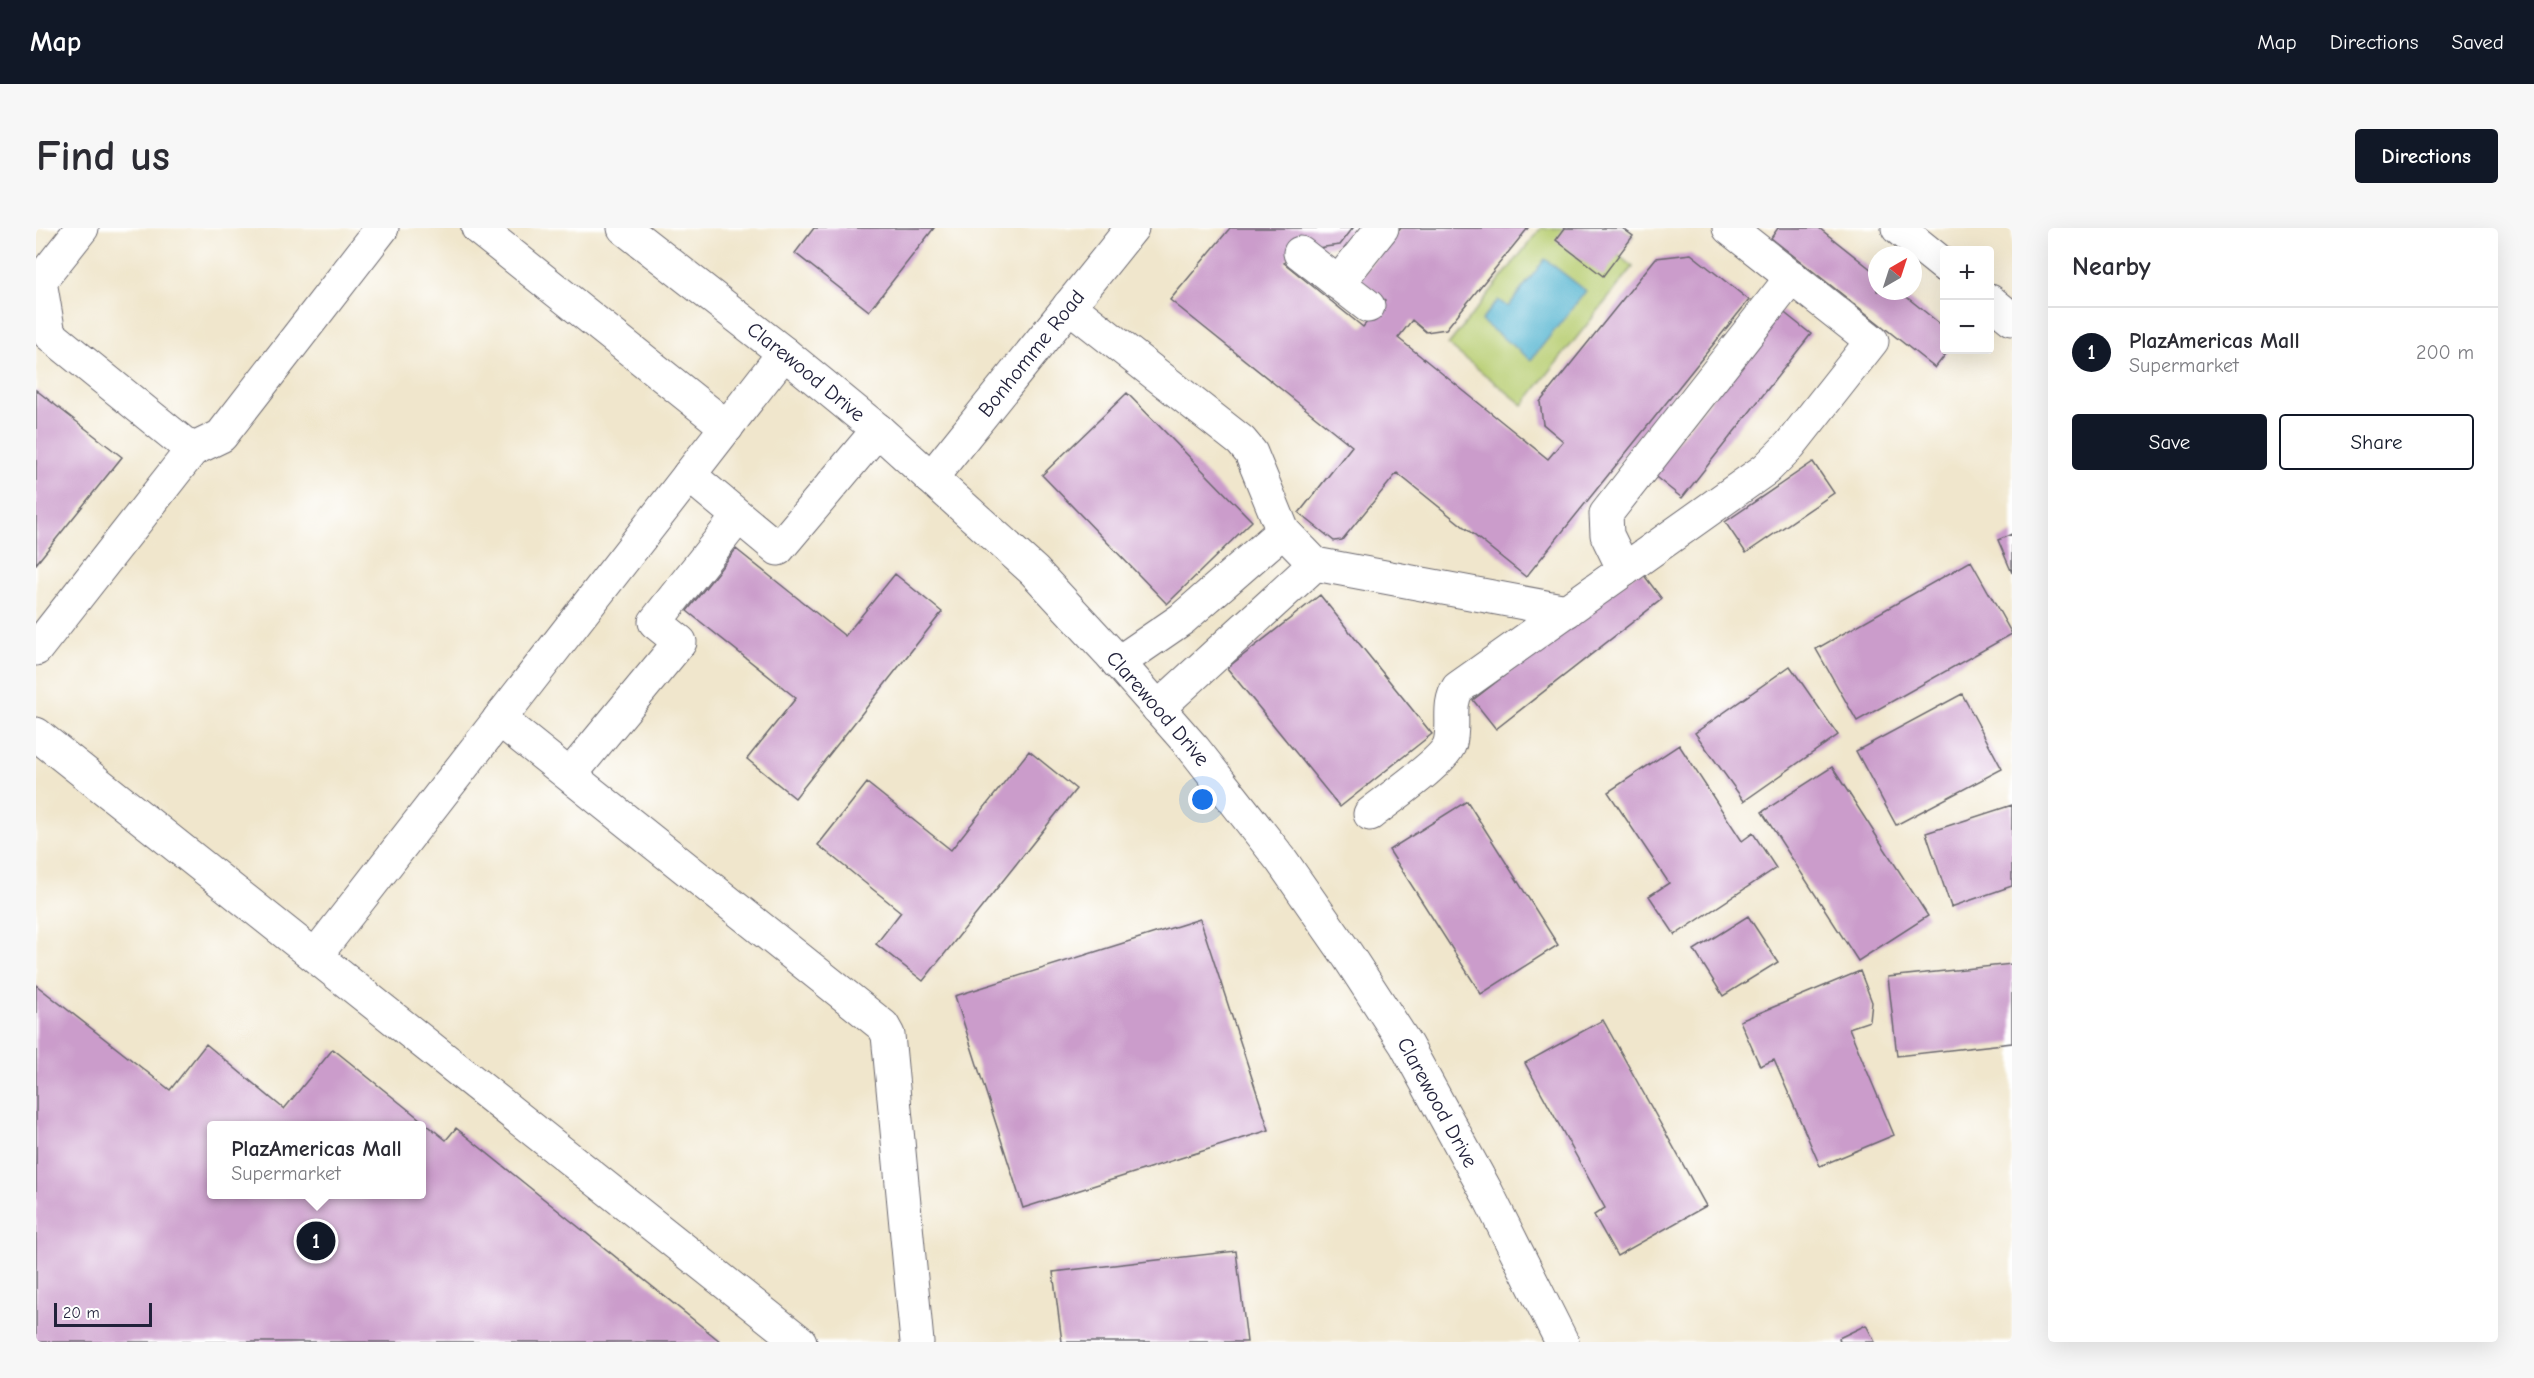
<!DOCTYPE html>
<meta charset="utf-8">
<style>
body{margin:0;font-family:"Comic Neue",sans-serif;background:#f7f7f7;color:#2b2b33}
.controls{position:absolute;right:18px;top:18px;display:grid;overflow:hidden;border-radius:6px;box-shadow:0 6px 24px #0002}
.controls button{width:54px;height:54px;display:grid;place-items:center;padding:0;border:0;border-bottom:2px solid #e1e1e2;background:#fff;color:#2b2b33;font:30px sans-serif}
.compass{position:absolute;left:1832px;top:18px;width:54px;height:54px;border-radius:50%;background:#fff;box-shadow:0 6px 24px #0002;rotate:39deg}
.scale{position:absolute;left:18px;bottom:15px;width:98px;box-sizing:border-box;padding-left:6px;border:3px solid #22223b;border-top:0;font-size:16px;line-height:21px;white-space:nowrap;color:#22223b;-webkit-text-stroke:4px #fff;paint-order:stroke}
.you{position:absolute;left:1167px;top:572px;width:21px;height:21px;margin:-15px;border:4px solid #fff;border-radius:50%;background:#1a73e8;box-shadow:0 0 0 9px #1a73e833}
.badge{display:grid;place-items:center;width:39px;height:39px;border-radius:50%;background:#111827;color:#fff;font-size:20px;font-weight:700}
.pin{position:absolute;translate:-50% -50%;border:3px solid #fff;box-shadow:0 2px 6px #0006}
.popup{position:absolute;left:171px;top:893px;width:219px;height:78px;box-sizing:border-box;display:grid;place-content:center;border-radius:6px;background:#fff;filter:drop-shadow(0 2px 4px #0005);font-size:20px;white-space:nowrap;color:#7c7c81}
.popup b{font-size:22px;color:#2b2b33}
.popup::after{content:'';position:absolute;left:50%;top:100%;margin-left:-12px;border:12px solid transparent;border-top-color:#fff}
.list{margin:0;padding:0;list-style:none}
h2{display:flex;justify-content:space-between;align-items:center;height:78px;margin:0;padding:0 24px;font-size:26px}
h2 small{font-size:20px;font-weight:400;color:#7c7c81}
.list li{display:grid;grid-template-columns:39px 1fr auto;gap:18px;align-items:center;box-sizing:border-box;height:90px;padding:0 24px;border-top:2px solid #e1e1e2}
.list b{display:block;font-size:22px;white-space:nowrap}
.list p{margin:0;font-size:20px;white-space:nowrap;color:#7c7c81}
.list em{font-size:20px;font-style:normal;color:#7c7c81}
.actions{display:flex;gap:12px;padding:18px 24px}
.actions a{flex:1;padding:14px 0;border:2px solid #111827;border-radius:6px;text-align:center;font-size:21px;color:#111827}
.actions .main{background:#111827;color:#fff}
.map{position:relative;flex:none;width:1976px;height:1114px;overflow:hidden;border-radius:6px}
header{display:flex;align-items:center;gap:36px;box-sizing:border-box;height:84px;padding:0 30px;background:#111827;color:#fff}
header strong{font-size:28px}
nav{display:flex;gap:33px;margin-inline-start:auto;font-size:21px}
.intro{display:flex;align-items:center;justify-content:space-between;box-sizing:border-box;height:144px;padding:0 36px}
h1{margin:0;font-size:42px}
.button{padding:15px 27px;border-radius:6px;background:#111827;color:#fff;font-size:21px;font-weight:700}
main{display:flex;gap:36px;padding:0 36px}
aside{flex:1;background:#fff;border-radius:6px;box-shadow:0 6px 24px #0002}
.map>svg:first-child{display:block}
.garden{fill:#b7cd71;stroke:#6c7856;stroke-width:1.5}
.water{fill:#50b2cf;stroke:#396a85;stroke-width:1.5}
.building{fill:#cb9ccb;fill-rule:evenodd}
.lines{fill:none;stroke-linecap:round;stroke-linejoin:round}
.minor-casing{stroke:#6a676e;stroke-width:35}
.minor{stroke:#fff;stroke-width:33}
.labels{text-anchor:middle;stroke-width:4.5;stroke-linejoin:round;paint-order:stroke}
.street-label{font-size:21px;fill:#22223b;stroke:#fff}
</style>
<header>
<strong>Map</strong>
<nav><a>Map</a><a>Directions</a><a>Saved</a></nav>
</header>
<div class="intro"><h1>Find us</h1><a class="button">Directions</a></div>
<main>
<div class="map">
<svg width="1976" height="1114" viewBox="0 0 1976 1114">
<rect width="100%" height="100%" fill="#fff"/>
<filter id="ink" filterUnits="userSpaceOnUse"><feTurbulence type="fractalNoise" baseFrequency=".0167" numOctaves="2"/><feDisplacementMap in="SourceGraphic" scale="12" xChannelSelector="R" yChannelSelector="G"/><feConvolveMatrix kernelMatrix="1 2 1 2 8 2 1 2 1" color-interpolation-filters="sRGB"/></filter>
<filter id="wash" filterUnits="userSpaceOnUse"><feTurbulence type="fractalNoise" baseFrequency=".008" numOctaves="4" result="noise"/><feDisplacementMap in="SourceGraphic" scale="24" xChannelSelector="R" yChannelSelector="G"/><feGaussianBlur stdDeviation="1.35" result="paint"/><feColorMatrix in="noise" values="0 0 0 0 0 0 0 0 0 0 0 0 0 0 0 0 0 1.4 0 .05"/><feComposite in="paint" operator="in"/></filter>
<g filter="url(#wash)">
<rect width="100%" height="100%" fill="#f0e6cc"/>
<path class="garden" d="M1505,0H1586L1597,8L1582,27L1597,39L1487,177L1412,117Z"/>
<path class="water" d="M1509,31L1550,63L1495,132L1445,93L1462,72L1472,79Z"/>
<g id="blocks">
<path class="building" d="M778,0H898L833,83L759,25Z
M1194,0H1317L1304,17L1258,23L1248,35L1327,99L1349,72L1323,51L1365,0H1492L1410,101L1390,104L1376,92L1362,110L1512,231L1527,213L1507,196L1504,174L1620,30L1655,26L1713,72L1490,349L1361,245L1306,312L1298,313L1263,285L1316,218L1134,72Z
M1529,0H1586L1597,8L1567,48L1520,12Z
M1742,0H1783L1841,46V63H1863L1908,99V122H1913L1899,140L1735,10Z
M1745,82L1775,106L1646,270L1616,246Z
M0,162L86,229L0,336Z
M1091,165L1216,293L1131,376L1006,247Z
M1777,234L1798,265L1710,325L1689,294Z
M1976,306V345L1962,312Z
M700,321L809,408L859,346L906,384L759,570L711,531L760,470L651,383Z
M1935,333L1976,406L1821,493L1780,421Z
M1604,342L1626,371L1460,501L1437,472Z
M1284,367L1396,506L1304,579L1191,440Z
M1754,438L1802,507L1708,573L1659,505Z
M1926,466L1966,541L1860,597L1820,523Z
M1643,517L1706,613L1717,605L1740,640L1639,707L1613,668L1633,655L1572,564Z
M993,523L1040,561L887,753L840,716L865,684L782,617L831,555L915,622Z
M1796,539L1892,688L1822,733L1726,584Z
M1431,573L1522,717L1445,766L1353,622Z
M1976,577V658L1915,679L1890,605Z
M1712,688L1742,734L1687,768L1658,722Z
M1164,691L1233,902L987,980L919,768Z
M1976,736V815L1861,828L1852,749Z
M1824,743L1836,774L1834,793L1813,800L1858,907L1784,938L1738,832L1724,838L1704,793Z
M0,757L134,862L170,816L248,881L297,821L410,912L420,900L685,1114H0ZM175,898H385V966H175Z
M1567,792L1670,978L1581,1028L1558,987L1569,980L1489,835Z
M1200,1023L1211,1114H1026L1017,1044Z
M1830,1097L1839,1114H1804L1803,1110Z"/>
</g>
</g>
<g filter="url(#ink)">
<use href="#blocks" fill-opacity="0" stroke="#6a676e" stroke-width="1.5"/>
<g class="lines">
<g class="minor-casing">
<g id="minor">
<path d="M442,0L691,199"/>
<path id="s1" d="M588,0L748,125L842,202L998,343L1073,424L1158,521L1246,633L1312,728L1370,817L1451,965L1526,1114"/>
<path d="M1862,0L1908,37"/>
<path d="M1264,25L1332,78"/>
<path d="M1302,55L1346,0"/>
<path d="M1954,73L1976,91"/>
<path d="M1033,78L1205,213L1215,225L1247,303L1279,336L1531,383"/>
<path d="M156,222L185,208L346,0"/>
<path d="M653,247L742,321L842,202"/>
<path id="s2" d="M895,250L1096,0"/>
<path d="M1588,342L1571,307L1570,286L1756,49"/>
<path d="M0,421L156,222L13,106L4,53L46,0"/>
<path d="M1082,435L1146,391L1247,303"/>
<path d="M1122,480L1279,336"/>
<path d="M463,491L847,798L852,807L881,1114"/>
<path d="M0,506L764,1114"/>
<path d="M534,547L644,414L619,394L702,289"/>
<path d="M1334,586C1351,572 1409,533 1414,515C1419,496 1411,477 1422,460L1730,241L1754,217L1836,113L1693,0"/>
<path d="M280,727L748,125"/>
</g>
</g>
<use href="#minor" class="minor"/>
</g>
</g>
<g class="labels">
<g class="street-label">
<text dy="7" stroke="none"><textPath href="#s2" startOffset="160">Bonhomme Road</textPath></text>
<text dy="7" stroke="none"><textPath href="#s1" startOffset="232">Clarewood Drive</textPath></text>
<text dy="7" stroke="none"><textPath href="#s1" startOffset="720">Clarewood Drive</textPath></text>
<text dy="7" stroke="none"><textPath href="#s1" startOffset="1204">Clarewood Drive</textPath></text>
</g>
</g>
</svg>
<div class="controls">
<button>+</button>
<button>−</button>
</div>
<svg class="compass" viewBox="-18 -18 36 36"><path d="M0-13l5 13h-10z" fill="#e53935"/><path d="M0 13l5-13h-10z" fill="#7c7c81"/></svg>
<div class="scale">20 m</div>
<div class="you"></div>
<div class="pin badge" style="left:280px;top:1013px">1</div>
<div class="popup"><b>PlazAmericas Mall</b>Supermarket</div>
</div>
<aside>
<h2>Nearby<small></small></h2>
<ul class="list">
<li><span class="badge">1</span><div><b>PlazAmericas Mall</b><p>Supermarket</p></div><em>200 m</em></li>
</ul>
<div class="actions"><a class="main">Save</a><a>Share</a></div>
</aside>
</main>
